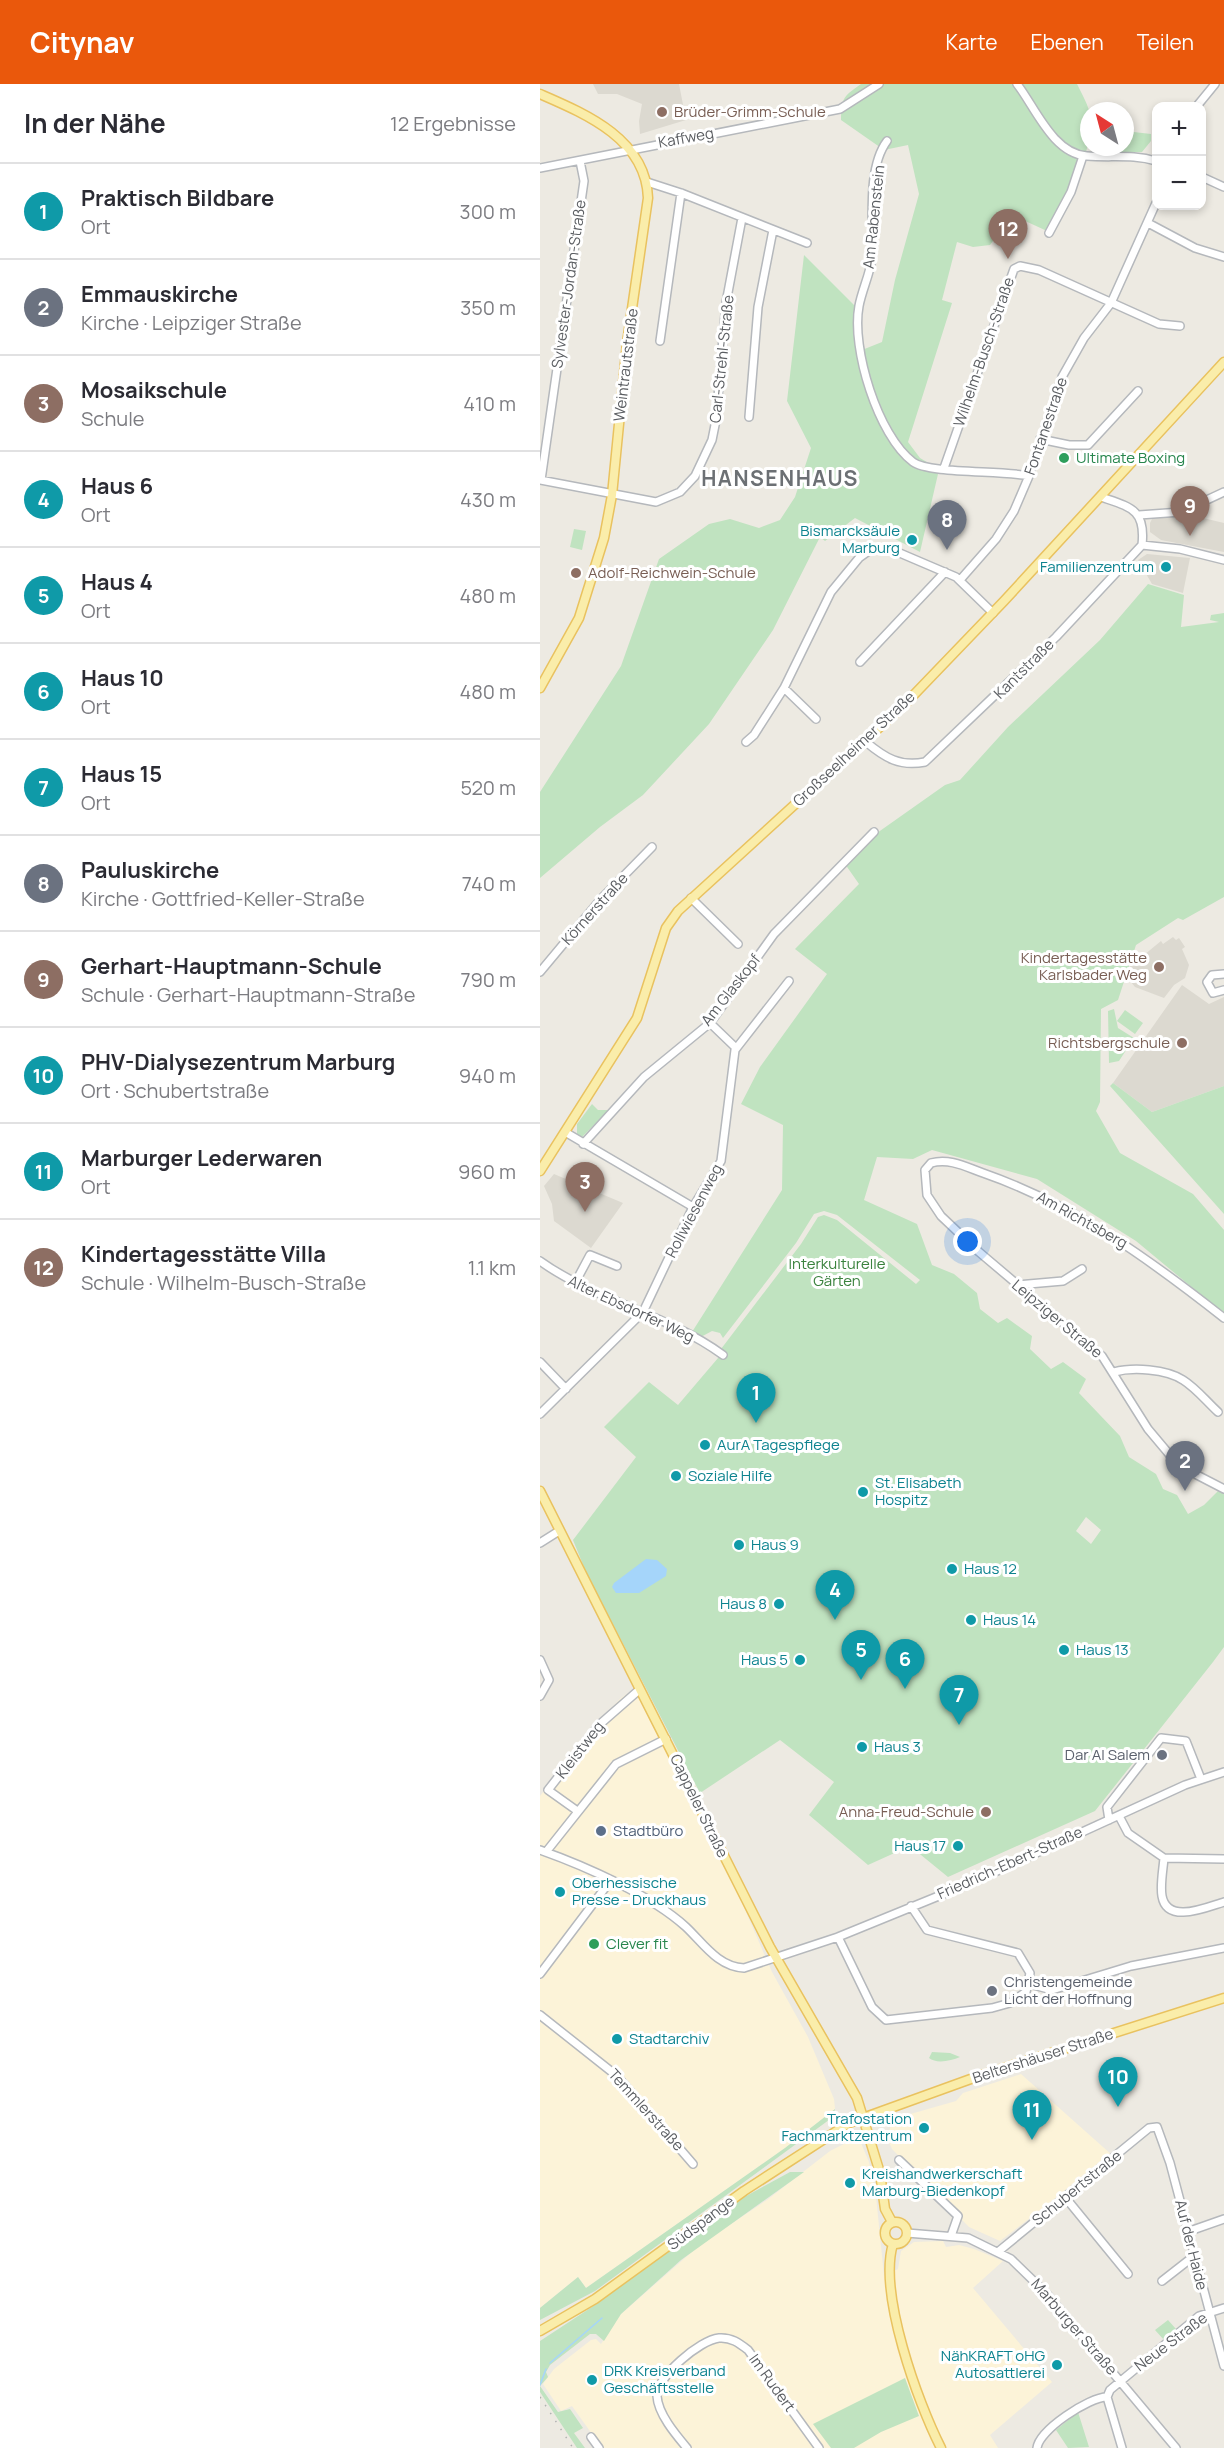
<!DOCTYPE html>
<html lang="de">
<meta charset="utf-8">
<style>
body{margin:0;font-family:Manrope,sans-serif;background:#f7f7f7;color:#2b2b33}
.controls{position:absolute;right:18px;top:18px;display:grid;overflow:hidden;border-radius:12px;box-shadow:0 3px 9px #0003}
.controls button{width:54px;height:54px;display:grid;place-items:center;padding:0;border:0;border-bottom:2px solid #e1e1e2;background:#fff;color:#2b2b33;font:30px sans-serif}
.compass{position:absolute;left:540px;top:18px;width:54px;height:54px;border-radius:50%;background:#fff;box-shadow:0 3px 9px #0003;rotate:324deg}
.you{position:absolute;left:428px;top:1158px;width:21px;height:21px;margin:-15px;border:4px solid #fff;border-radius:50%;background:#1a73e8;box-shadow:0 0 0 9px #1a73e833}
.badge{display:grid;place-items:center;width:39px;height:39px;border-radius:50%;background:#ea580c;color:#fff;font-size:20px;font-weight:700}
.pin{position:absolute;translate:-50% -50px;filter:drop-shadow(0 2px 3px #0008)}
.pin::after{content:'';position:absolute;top:32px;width:21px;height:18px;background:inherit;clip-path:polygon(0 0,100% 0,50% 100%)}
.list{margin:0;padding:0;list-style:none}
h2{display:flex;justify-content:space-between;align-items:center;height:78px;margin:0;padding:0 24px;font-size:26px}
h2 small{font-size:20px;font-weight:400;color:#7c7c81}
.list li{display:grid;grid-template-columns:39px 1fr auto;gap:18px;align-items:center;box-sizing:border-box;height:96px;padding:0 24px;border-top:2px solid #e1e1e2}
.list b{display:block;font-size:22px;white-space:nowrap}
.list p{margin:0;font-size:20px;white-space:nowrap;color:#7c7c81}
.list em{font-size:20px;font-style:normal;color:#7c7c81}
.map{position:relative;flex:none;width:684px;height:2364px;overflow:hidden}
header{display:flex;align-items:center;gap:36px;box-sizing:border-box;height:84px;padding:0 30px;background:#ea580c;color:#fff}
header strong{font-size:28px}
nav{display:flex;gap:33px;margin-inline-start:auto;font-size:21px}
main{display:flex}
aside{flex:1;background:#fff}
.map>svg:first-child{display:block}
.commercial{fill:#fcf3d8}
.education{fill:#dcd9d0}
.green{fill:#c0e3c0;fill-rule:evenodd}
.water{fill:#a5d5fa}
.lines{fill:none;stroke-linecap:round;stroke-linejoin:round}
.stream{stroke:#a5d5fa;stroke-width:1.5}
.minor-casing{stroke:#b5b8bc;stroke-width:10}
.major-casing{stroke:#e9c25f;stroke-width:11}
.minor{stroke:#fff;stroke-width:7}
.major{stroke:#faedaa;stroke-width:8}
.rail{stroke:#b1b2b2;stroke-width:1.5;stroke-dasharray:1.5 8;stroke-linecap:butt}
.education-dot{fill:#8d6e63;stroke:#fff;stroke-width:2}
.leisure-dot{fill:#2e9e5b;stroke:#fff;stroke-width:2}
.culture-dot{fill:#0f9aa8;stroke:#fff;stroke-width:2}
.worship-dot{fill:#6b7280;stroke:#fff;stroke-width:2}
.service-dot{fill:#5c6f8a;stroke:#fff;stroke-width:2}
.labels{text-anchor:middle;stroke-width:6;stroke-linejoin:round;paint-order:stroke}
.education-label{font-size:15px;fill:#785e54;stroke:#fff;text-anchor:end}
.street-label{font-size:15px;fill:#5b5e62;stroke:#fff}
.leisure-label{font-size:15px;fill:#27864d;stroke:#fff;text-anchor:start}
.culture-label{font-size:15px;fill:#0d838f;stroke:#fff;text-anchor:start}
.park-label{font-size:15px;fill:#3a823d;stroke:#fff}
.worship-label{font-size:15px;fill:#5b616d;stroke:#fff;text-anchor:end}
.service-label{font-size:15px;fill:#4e5e75;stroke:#fff;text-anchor:start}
.district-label{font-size:21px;font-weight:bold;letter-spacing:1.5px;fill:#6c7074;stroke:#fff}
</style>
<header>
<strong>Citynav</strong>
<nav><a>Karte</a><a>Ebenen</a><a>Teilen</a></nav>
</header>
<main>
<aside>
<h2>In der Nähe<small>12 Ergebnisse</small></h2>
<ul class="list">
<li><span class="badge" style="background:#0f9aa8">1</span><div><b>Praktisch Bildbare</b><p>Ort</p></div><em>300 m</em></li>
<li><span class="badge" style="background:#6b7280">2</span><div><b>Emmauskirche</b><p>Kirche · Leipziger Straße</p></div><em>350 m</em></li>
<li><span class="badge" style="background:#8d6e63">3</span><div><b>Mosaikschule</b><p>Schule</p></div><em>410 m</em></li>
<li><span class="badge" style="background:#0f9aa8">4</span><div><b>Haus 6</b><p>Ort</p></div><em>430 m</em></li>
<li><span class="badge" style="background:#0f9aa8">5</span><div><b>Haus 4</b><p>Ort</p></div><em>480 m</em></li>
<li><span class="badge" style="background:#0f9aa8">6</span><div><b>Haus 10</b><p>Ort</p></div><em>480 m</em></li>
<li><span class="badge" style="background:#0f9aa8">7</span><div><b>Haus 15</b><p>Ort</p></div><em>520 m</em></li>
<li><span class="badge" style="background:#6b7280">8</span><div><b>Pauluskirche</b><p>Kirche · Gottfried-Keller-Straße</p></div><em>740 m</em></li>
<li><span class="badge" style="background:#8d6e63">9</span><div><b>Gerhart-Hauptmann-Schule</b><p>Schule · Gerhart-Hauptmann-Straße</p></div><em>790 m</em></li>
<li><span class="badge" style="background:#0f9aa8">10</span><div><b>PHV-Dialysezentrum Marburg</b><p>Ort · Schubertstraße</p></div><em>940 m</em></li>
<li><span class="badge" style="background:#0f9aa8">11</span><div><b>Marburger Lederwaren</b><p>Ort</p></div><em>960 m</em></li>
<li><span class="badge" style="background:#8d6e63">12</span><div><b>Kindertagesstätte Villa</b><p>Schule · Wilhelm-Busch-Straße</p></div><em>1.1 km</em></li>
</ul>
</aside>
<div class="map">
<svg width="684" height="2364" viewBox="0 0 684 2364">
<rect width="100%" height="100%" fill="#edeae2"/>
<path class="commercial" d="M94,1605L199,1812L232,1888L268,1953L294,2015L295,2025L245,2064L46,2204L38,2193L0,2224V1712L59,1637L81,1614Z
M481,1990L572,2071L460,2157L429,2143L352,2065L347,2054L352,2038L360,2033L416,2017L423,2009Z
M310,2057L321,2059L329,2078L336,2112L344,2192L358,2185L361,2167L374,2158L403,2157L406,2163L419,2161L434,2165L463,2177L433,2204L512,2298L450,2351L458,2364H62L32,2322L21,2327L3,2300L14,2285L51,2256L56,2255L61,2260L81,2230L161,2160L227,2116L290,2067Z"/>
<path class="education" d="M53,0H139L146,36L100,50L99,37L102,20L77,10H58Z
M646,430L684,439V468L621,456L610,448V439L614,431Z
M607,470L650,474L643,509L612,500L598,476Z
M633,853L636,856L639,854L645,863L642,865L649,881L645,894L634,901L624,914L595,903L586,892L587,885L621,857L623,860Z
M642,901L669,920L684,913V1002L612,1028L573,999Z
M14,1090L83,1119L51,1164L14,1137L12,1120L4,1102Z"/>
<path class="green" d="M321,0H537C541,8 546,17 549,26C559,63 524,116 507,147L472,131L450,161L433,163L417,158L402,216L412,219L368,358L380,374L397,384L366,373L398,387V390L380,468L315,434L285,457L280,453L233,546L169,640L103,711L60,743L0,794V708L81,582L119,475L169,440L190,435L219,444L240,436L255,413L271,364L247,317L264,171L317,224L322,266L342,258L355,196L379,110L368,61L344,66L301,36C302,15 301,14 321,0Z
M585,47L611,50V57L602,68H556L558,63H585Z
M34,445L46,447L42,466L30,463Z
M608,500L644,511L641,543L679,538L670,536L671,531L684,529V813L643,836L638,834L596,861L578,916L561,925L560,1018L556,1027L580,1069L653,1110L684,1146V1230L596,1157L497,1095L392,1066L373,1075L337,1073L324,1116L377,1140L392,1181L414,1190L437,1209L440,1225L458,1239L467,1234L492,1252L490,1265L511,1285L523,1278L546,1295L539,1309L580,1352L589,1373L616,1390L623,1405L637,1411L648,1430L664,1421L678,1407L684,1410V1563L673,1578L555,1727L408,1793L370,1762L328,1781L269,1731L294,1698L240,1656L160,1709L46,1488L33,1456L96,1373L64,1343L109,1298L138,1321L184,1267L181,1265L261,1160L278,1133L284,1131L297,1136L376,1200L380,1196L297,1131L284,1127L274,1130L256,1159L183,1254L180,1249L172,1247L159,1254L152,1248L242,1106L243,1041L201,1020L220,983L287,890L255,865L319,800L305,780L337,749L405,701L420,696L468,643L560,556ZM546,1433L561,1446L551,1460L536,1447Z
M574,925L578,944L594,954L579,977L569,979L568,927Z
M585,926L603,939L595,950L577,937Z
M573,999L612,1028L684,1002V1130L570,1002Z
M52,1020L58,1026H69L42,1053L37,1051V1040Z
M392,1968L410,1969L420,1973C411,1977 396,1980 389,1974Z
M295,2025L293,2033L55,2207L0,2236V2224L38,2193L46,2204L245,2064Z
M250,2088H264L141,2176L81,2230L64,2257L56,2250H50L10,2281L6,2288L8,2293L0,2302L18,2328L30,2325L43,2344L34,2349L45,2364H37L0,2308V2257L58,2219L195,2118Z
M628,2236L636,2245L624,2256L615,2246Z
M365,2294L379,2332L341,2348L314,2364H291L273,2340Z
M538,2328L549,2363L528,2364L516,2346Z"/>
<path class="water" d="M106,1475L117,1476L127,1485L126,1492L99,1509H76L72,1503L74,1499Z"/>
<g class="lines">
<path class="stream" d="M10,2279L62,2234
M0,2301L6,2285"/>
<g class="minor-casing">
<path id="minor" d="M477,0C495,23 513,70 547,72C571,74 593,70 616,77
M657,22L675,0
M347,57C326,85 334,141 332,174C330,190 322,206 319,222C311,264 338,352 373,378C389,390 463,386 489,392
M0,84L300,25L339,0
M662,93L684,103
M107,98L141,109L267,159
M608,139L655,164L684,173
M509,149L531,108L543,72
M120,257L141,109
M209,333L218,223L233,146
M500,355L529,361H548L598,307
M404,384L474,185L480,182L499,186L619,240L640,242
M0,396L116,418L140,408L155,392L172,356L176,336L186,219L202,134
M1,396L44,97L40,77
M599,431L641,428L684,408
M602,461L640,465L684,476
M420,496L456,455L474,427L489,392L522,293L544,254L571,219L616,119
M320,578L405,488
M244,604L276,635
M206,658L214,651L244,604L291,508L319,474L333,464H348L416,493L453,529
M326,658C345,674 360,683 385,678L516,553L602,461C606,425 590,423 561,413
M151,814L198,860
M0,888L61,815L112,763
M684,890L672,891L667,898L673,909L684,906
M170,939L196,964
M25,1048L153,1123
M43,1060L104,993L170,939L234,850L334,748
M0,1177C56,1217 127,1230 183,1271
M35,1199L50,1171L77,1182
M477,1201L523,1197L542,1185
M684,1234C609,1175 535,1121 443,1089C426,1083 410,1074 391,1079L385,1086L387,1111L401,1132L439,1168L562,1272L608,1345L629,1370L657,1391L684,1405
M0,1278L26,1305
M574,1288C593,1283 626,1285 643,1296C656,1304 667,1318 678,1328
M0,1330L103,1228L153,1123L181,1077L195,966L249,897
M0,1459L19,1447
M0,1576L9,1596L0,1612
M36,1726L8,1706L59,1641L99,1606
M579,1732L588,1749L624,1774L684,1775
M569,1736L567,1723L621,1654L646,1657L661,1695
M0,1766C45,1782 111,1811 146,1843C163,1859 178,1883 204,1884L298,1853L433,1798L645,1701L684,1688
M6,1768L76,1680L126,1655
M624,1774C623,1786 620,1801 622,1812C627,1841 667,1823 684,1818
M298,1853L332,1923L346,1936L452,1924L470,1919L486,1908L490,1889L478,1869L387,1846L371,1822
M0,1890L71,1796
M490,1900L512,1906L591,1882L684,1864
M0,1931L77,1992L153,2080
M359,2076L418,2132L411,2152
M525,2113L588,2190
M647,2148L684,2135
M367,2149L428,2154L471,2175L506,2209L636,2364
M459,2167L609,2044L617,2043L630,2079L684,2282
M622,2197L654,2172
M51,2353L59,2364
M147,2364C136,2351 118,2330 117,2312C117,2292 160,2256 179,2254C191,2253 199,2259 208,2266L279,2364
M497,2364C499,2346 549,2313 567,2313
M582,2364L567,2313L570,2306L659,2232L684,2224"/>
</g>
<g class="major-casing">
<path id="major" d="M0,10C46,30 106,55 108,114L87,259L72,411L64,454L39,534L0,604
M0,1087L97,934L126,844L138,827L365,620L464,517L684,278
M0,1407L230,1863L317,2014L340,2089L345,2125L352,2138
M345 2149a11 11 0 1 1 22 0a11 11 0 1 1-22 0Z
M353,2160C338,2209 378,2319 401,2364
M0,2247L55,2215L204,2107L309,2039L439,1992L684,1914"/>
</g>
<use href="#minor" class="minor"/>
<use href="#major" class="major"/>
<path class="rail" d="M0,2313L33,2364"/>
</g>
<g class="education-dot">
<circle cx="122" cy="28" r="6"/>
<circle cx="36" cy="489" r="6"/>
<circle cx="619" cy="883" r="6"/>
<circle cx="642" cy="959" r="6"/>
<circle cx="446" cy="1728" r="6"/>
</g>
<g class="leisure-dot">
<circle cx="524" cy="374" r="6"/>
<circle cx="54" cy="1860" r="6"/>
</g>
<g class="culture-dot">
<circle cx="372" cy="456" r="6"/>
<circle cx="626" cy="483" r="6"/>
<circle cx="165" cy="1361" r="6"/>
<circle cx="136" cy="1392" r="6"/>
<circle cx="323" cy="1408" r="6"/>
<circle cx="199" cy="1461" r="6"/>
<circle cx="412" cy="1485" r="6"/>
<circle cx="239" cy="1520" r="6"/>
<circle cx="431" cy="1536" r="6"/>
<circle cx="524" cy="1566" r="6"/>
<circle cx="260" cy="1576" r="6"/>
<circle cx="322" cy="1663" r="6"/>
<circle cx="418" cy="1762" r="6"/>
<circle cx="20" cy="1808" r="6"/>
<circle cx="77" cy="1955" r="6"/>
<circle cx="384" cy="2044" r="6"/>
<circle cx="310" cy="2099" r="6"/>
<circle cx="517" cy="2281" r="6"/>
<circle cx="52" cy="2296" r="6"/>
</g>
<g class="worship-dot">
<circle cx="622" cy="1671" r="6"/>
<circle cx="452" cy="1907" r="6"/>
</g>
<circle class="service-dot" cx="61" cy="1747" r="6"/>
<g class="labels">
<g class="education-label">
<text x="134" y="33" text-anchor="start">Brüder-Grimm-Schule</text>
<text x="48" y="494" text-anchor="start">Adolf-Reichwein-Schule</text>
<text x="607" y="879">Kindertagesstätte<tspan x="607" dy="17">Karlsbader Weg</tspan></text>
<text x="630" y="964">Richtsbergschule</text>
<text x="434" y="1733">Anna-Freud-Schule</text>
</g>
<g class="street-label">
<text transform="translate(146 54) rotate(-10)" y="5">Kaffweg</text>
<text transform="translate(334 133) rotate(-84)" y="5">Am Rabenstein</text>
<text transform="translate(29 200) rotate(-82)" y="5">Sylvester-Jordan-Straße</text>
<text transform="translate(444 268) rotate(-71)" y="5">Wilhelm-Busch-Straße</text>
<text transform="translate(182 275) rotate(-84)" y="5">Carl-Strehl-Straße</text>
<text transform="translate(86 281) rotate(-83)" y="5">Weintrautstraße</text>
<text transform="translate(506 342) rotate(-71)" y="5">Fontanestraße</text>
<text transform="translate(484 585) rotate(-45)" y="5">Kantstraße</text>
<text transform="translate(314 665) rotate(-43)" y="5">Großseelheimer Straße</text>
<text transform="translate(55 825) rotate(-48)" y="5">Körnerstraße</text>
<text transform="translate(191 906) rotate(-52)" y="5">Am Glaskopf</text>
<text transform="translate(154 1127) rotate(-62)" y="5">Rollwiesenweg</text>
<text transform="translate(542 1136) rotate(29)" y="5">Am Richtsberg</text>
<text transform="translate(91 1225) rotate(25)" y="5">Alter Ebsdorfer Weg</text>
<text transform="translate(517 1235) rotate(40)" y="5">Leipziger Straße</text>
<text transform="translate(40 1666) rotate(-52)" y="5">Kleistweg</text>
<text transform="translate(159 1722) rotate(64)" y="5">Cappeler Straße</text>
<text transform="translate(470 1779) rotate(-24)" y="5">Friedrich-Ebert-Straße</text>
<text transform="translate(503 1972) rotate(-18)" y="5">Beltershäuser Straße</text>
<text transform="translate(106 2026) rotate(48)" y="5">Temmlerstraße</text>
<text transform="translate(537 2104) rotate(-39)" y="5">Schubertstraße</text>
<text transform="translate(161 2139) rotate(-37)" y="5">Südspange</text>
<text transform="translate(651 2161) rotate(76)" y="5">Auf der Haide</text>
<text transform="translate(534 2243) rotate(49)" y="5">Marburger Straße</text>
<text transform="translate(631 2258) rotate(-37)" y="5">Neue Straße</text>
<text transform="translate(232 2299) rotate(54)" y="5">Im Rudert</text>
</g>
<g class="leisure-label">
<text x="536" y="379">Ultimate Boxing</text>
<text x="66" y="1865">Clever fit</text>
</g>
<g class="culture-label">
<text x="360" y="452" text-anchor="end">Bismarcksäule<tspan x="360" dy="17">Marburg</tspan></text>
<text x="614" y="488" text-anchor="end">Familienzentrum</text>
<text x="177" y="1366">AurA Tagespflege</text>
<text x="148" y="1397">Soziale Hilfe</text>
<text x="335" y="1404">St. Elisabeth<tspan x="335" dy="17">Hospitz</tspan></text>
<text x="211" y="1466">Haus 9</text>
<text x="424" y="1490">Haus 12</text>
<text x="227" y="1525" text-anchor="end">Haus 8</text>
<text x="443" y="1541">Haus 14</text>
<text x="536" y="1571">Haus 13</text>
<text x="248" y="1581" text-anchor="end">Haus 5</text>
<text x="334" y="1668">Haus 3</text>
<text x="406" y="1767" text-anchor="end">Haus 17</text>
<text x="32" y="1804">Oberhessische<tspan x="32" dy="17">Presse - Druckhaus</tspan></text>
<text x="89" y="1960">Stadtarchiv</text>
<text x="372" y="2040" text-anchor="end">Trafostation<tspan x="372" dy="17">Fachmarktzentrum</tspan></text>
<text x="322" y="2095">Kreishandwerkerschaft<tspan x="322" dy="17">Marburg-Biedenkopf</tspan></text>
<text x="505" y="2277" text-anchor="end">NähKRAFT oHG<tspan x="505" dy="17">Autosattlerei</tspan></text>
<text x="64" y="2292">DRK Kreisverband<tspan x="64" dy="17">Geschäftsstelle</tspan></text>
</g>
<g class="park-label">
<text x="297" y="1185">Interkulturelle<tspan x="297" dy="17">Gärten</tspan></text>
</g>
<g class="worship-label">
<text x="610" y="1676">Dar Al Salem</text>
<text x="464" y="1903" text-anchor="start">Christengemeinde<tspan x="464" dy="17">Licht der Hoffnung</tspan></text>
</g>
<g class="service-label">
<text x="73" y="1752">Stadtbüro</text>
</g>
<g class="district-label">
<text x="240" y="402">HANSENHAUS</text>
</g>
</g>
</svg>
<div class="controls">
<button>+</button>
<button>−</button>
</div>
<svg class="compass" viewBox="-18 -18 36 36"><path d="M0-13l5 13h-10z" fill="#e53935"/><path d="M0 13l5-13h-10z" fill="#7c7c81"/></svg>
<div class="you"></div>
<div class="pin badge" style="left:216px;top:1339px;background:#0f9aa8">1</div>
<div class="pin badge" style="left:645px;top:1407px;background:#6b7280">2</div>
<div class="pin badge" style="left:45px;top:1128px;background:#8d6e63">3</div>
<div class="pin badge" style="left:295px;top:1536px;background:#0f9aa8">4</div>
<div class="pin badge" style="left:321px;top:1596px;background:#0f9aa8">5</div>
<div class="pin badge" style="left:365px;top:1605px;background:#0f9aa8">6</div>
<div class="pin badge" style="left:419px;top:1641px;background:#0f9aa8">7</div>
<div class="pin badge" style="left:407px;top:466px;background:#6b7280">8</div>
<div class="pin badge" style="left:650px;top:452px;background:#8d6e63">9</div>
<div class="pin badge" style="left:578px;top:2023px;background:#0f9aa8">10</div>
<div class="pin badge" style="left:492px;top:2056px;background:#0f9aa8">11</div>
<div class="pin badge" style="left:468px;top:175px;background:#8d6e63">12</div>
</div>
</main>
